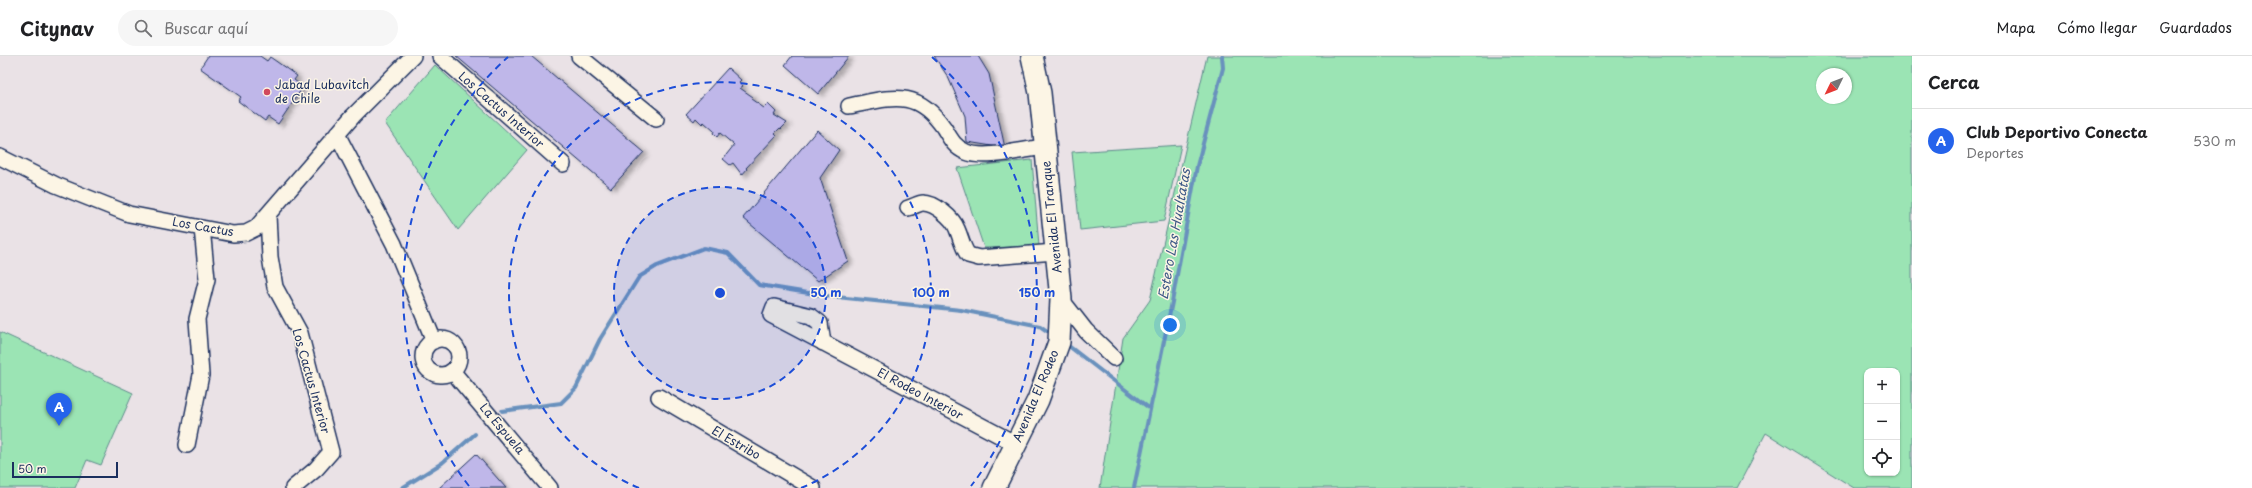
<!DOCTYPE html>
<html lang="es">
<meta charset="utf-8">
<style>
body{margin:0;font-family:"Playpen Sans",sans-serif;background:#f6f6f6;color:#202124}
.controls{position:absolute;right:12px;bottom:12px;display:grid;overflow:hidden;border-radius:8px;box-shadow:0 1px 3px #0004}
.controls button{width:36px;height:36px;display:grid;place-items:center;padding:0;border:0;border-bottom:1px solid #e0e0e0;background:#fff;color:#202124;font:20px sans-serif}
.compass{position:absolute;left:1816px;top:12px;width:36px;height:36px;border-radius:50%;background:#fff;box-shadow:0 1px 3px #0004;rotate:227deg}
.scale{position:absolute;left:12px;bottom:10px;width:106px;box-sizing:border-box;padding-left:4px;border:2px solid #1b2f5e;border-top:0;font-size:11px;line-height:14px;white-space:nowrap;color:#1b2f5e;-webkit-text-stroke:3px #fcf5e5;paint-order:stroke}
.you{position:absolute;left:1170px;top:269px;width:14px;height:14px;margin:-10px;border:3px solid #fff;border-radius:50%;background:#1a73e8;box-shadow:0 0 0 6px #1a73e833}
.badge{display:grid;place-items:center;width:26px;height:26px;border-radius:50%;background:#2563eb;color:#fff;font-size:13px;font-weight:700}
.pin{position:absolute;translate:-50% -33px;filter:drop-shadow(0 1px 2px #0008)}
.pin::after{content:'';position:absolute;top:21px;width:14px;height:12px;background:inherit;clip-path:polygon(0 0,100% 0,50% 100%)}
.list{margin:0;padding:0;list-style:none}
h2{display:flex;justify-content:space-between;align-items:center;height:52px;margin:0;padding:0 16px;font-size:17px}
h2 small{font-size:13px;font-weight:400;color:#757577}
.list li{display:grid;grid-template-columns:26px 1fr auto;gap:12px;align-items:center;box-sizing:border-box;height:64px;padding:0 16px;border-top:1px solid #e0e0e0}
.list b{display:block;font-size:15px;white-space:nowrap}
.list p{margin:0;font-size:13px;white-space:nowrap;color:#757577}
.list em{font-size:13px;font-style:normal;color:#757577}
.icon{flex:none;width:22px;height:22px;fill:none;stroke:currentColor;stroke-width:2;stroke-linecap:round;stroke-linejoin:round}
.map{position:relative;flex:none;width:1912px;height:432px;overflow:hidden}
header{display:flex;align-items:center;gap:24px;box-sizing:border-box;height:56px;padding:0 20px;background:#fff;border-bottom:1px solid #e0e0e0}
header strong{font-size:19px}
nav{display:flex;gap:22px;margin-inline-start:auto;font-size:14px}
.search{width:280px;height:36px;background:#f6f6f6;display:flex;align-items:center;gap:10px;box-sizing:border-box;padding:0 14px;border-radius:22px;color:#757577;font-size:15px}
main{display:flex}
aside{flex:1;background:#fff}
.map>svg:first-child{display:block}
.green{fill:#9be4b4;stroke:#5b8a89;fill-rule:evenodd}
.lines{fill:none;stroke-linecap:round;stroke-linejoin:round}
.stream{stroke:#6991bd;stroke-width:4}
.building{fill:#bfb7e9;stroke:#1b2f5e;filter:url(#shadow)}
.street-casing{stroke:#1b2f5e;stroke-width:18}
.secondary-casing{stroke:#1b2f5e;stroke-width:24}
.street{stroke:#fcf5e5;stroke-width:15}
.secondary{stroke:#fcf5e5;stroke-width:21}
.ring{fill:none;stroke:#1d4ed8;stroke-width:2;stroke-dasharray:7 5}
.poi-dot{fill:#d1495b;stroke:#fcf5e5;stroke-width:1.5}
.labels{text-anchor:middle;stroke-width:3;stroke-linejoin:round;paint-order:stroke}
.poi-label{font-size:12px;fill:#1b2f5e;stroke:#fcf5e5;text-anchor:start}
.street-label{font-size:12px;fill:#1b2f5e;stroke:#fcf5e5}
.water-label{font-size:13px;font-style:italic;fill:#3c5886;stroke:#fcf5e5}
.centre{fill:#1d4ed8;stroke:#fcf5e5;stroke-width:2}
.ring-label{font-size:12px;text-anchor:middle;font-weight:bold;fill:#1d4ed8;stroke:#fcf5e5;stroke-width:3;stroke-linejoin:round;paint-order:stroke}
</style>
<header>
<strong>Citynav</strong>
<div class="search"><svg class="icon" aria-label="search" viewBox="0 0 24 24"><circle cx="10" cy="10" r="6"/><path d="M15 15l6 6"/></svg>Buscar aquí</div>
<nav><a>Mapa</a><a>Cómo llegar</a><a>Guardados</a></nav>
</header>
<main>
<div class="map">
<svg width="1912" height="432" viewBox="0 0 1912 432">
<defs>
<filter id="shadow"><feDropShadow dx="4.5" dy="2.5" stdDeviation="2" flood-color="#0004"/></filter>
</defs>
<rect width="100%" height="100%" fill="#eae2e6"/>
<filter id="ink" filterUnits="userSpaceOnUse"><feTurbulence type="fractalNoise" baseFrequency=".025" numOctaves="2"/><feDisplacementMap in="SourceGraphic" scale="8" xChannelSelector="R" yChannelSelector="G"/><feConvolveMatrix kernelMatrix="1 2 1 2 8 2 1 2 1" color-interpolation-filters="sRGB"/></filter>
<g filter="url(#ink)">
<path class="green" d="M1207,0H1912V432H1854L1766,377L1737,432H1100L1123,282L1150,244ZM1822,18H1846V42H1822ZM1867,315H1897V417H1867Z
M435,9L527,94L458,174L385,67Z
M1181,89L1164,165L1080,174L1072,96Z
M1032,104L1039,190L984,192L957,112Z
M0,276L133,337L101,409L87,404L75,432H0Z"/>
<g class="lines">
<path class="stream" d="M1070,291L1149,352
M502,355L561,347L576,332L600,283L639,221L657,210L704,192L728,197L759,229L827,240L961,254L1040,270L1047,275
M402,432L442,407L475,378
M1134,432L1172,246L1197,110L1223,12L1222,0"/>
</g>
<path class="building" d="M208,0H260L267,5L270,1L297,20L294,24L303,31L278,68L268,61L265,65L238,45L241,41L200,12Z
M456,0H531L644,96L611,132Z
M792,0H849L818,38L785,9Z
M934,0H978L989,18L1005,92L967,86L965,60L948,21Z
M728,12L741,24L739,26L743,30L740,32L753,41L751,43L764,52L768,48L776,56L774,59L787,67L781,73L780,72L775,77L777,79L746,112L747,113L742,119L733,107L730,109L723,103L734,89L720,77L717,81L713,77L714,75L704,66L702,68L696,62L694,65L686,58Z
M817,74L839,94L820,122L848,205L818,225L743,162Z
M476,398L506,432H439Z"/>
<g class="lines">
<g class="street-casing">
<path id="street" d="M440,0L563,108
M579,0L656,63
M849,50C891,42 916,31 944,72C950,82 954,91 966,96C985,104 1024,93 1045,91
M337,78L394,188L434,285
M0,101L56,129L129,158L233,178L246,177L256,172L353,60L413,0
M908,152C913,151 919,147 923,147C935,147 953,162 957,173C961,182 962,190 968,199L979,202L1055,196
M268,159L270,201L275,231L300,277L331,396L316,413L293,432
M1061,243L1086,275L1114,302
M423 301a18 18 0 1 1 36 0a18 18 0 1 1-36 0Z
M823,287L820,267L811,260L774,251L771,259L1016,388
M453,316L550,432
M659,341L813,432
M187,389L201,319L197,263L207,223L202,172"/>
</g>
<g class="secondary-casing">
<path id="secondary" d="M994,432L1038,344L1059,286L1061,243L1040,37L1032,0"/>
</g>
<use href="#street" class="street"/>
<use href="#secondary" class="secondary"/>
</g>
</g>
<circle cx="720" cy="237" r="106" fill="#1d4ed8" fill-opacity=".12"/>
<g class="ring">
<circle cx="720" cy="237" r="106"/>
<path d="M639 432A211 211 0 1 1 801 432"/>
<path d="M469 430A317 317 0 0 1 508 1M932 1A317 317 0 0 1 971 430"/>
</g>
<circle class="poi-dot" cx="267" cy="36" r="4"/>
<g class="labels">
<g class="poi-label">
<text x="275" y="33">Jabad Lubavitch<tspan x="275" dy="14">de Chile</tspan></text>
</g>
<g class="street-label">
<text transform="translate(501 54) rotate(41)" y="4">Los Cactus Interior</text>
<text transform="translate(1052 161) rotate(-96)" y="4">Avenida El Tranque</text>
<text transform="translate(203 171) rotate(10)" y="4">Los Cactus</text>
<text transform="translate(311 325) rotate(74)" y="4">Los Cactus Interior</text>
<text transform="translate(920 338) rotate(28)" y="4">El Rodeo Interior</text>
<text transform="translate(1036 340) rotate(-67)" y="4">Avenida El Rodeo</text>
<text transform="translate(502 373) rotate(50)" y="4">La Espuela</text>
<text transform="translate(736 387) rotate(30)" y="4">El Estribo</text>
</g>
<g class="water-label">
<text transform="translate(1174 178) rotate(-80)" y="5">Estero Las Hualtatas</text>
</g>
</g>
<circle cx="720" cy="237" r="6" class="centre"/>
<g class="ring-label">
<text x="826" y="241">50 m</text>
<text x="931" y="241">100 m</text>
<text x="1037" y="241">150 m</text>
</g>
</svg>
<div class="controls">
<button>+</button>
<button>−</button>
<button><svg class="icon" aria-label="locate" viewBox="0 0 24 24"><circle cx="12" cy="12" r="6"/><path d="M12 2v4M12 18v4M2 12h4M18 12h4"/></svg></button>
</div>
<svg class="compass" viewBox="-18 -18 36 36"><path d="M0-13l5 13h-10z" fill="#e53935"/><path d="M0 13l5-13h-10z" fill="#757577"/></svg>
<div class="scale">50 m</div>
<div class="you"></div>
<div class="pin badge" style="left:59px;top:370px">A</div>
</div>
<aside>
<h2>Cerca<small></small></h2>
<ul class="list">
<li><span class="badge">A</span><div><b>Club Deportivo Conecta</b><p>Deportes</p></div><em>530 m</em></li>
</ul>
</aside>
</main>
